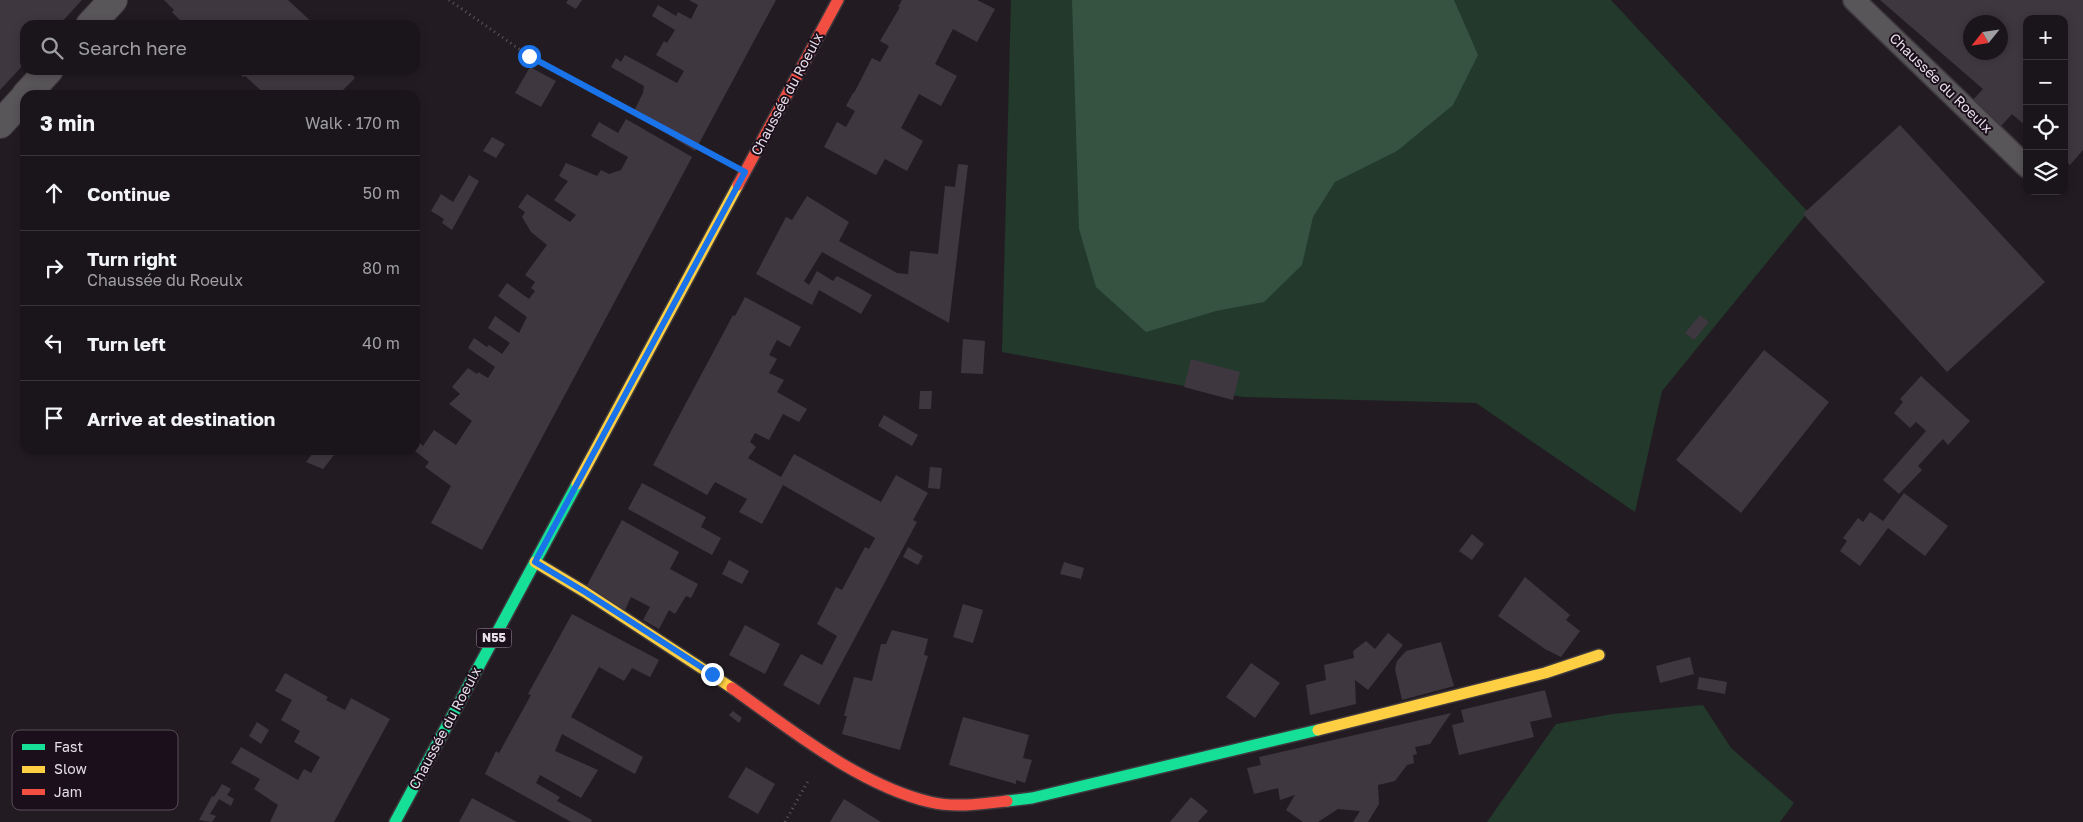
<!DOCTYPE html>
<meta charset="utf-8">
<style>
body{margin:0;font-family:"Golos Text",sans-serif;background:#231e23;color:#f1f3f6}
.controls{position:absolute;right:15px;top:15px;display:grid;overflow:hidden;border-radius:10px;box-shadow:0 2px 8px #0003}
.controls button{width:45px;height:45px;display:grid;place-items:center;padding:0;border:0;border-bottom:1px solid #383439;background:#1a151a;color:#f1f3f6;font:25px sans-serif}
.compass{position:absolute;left:1963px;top:15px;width:45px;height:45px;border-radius:50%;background:#1a151a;box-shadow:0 2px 8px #0003;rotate:240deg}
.stop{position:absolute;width:15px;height:15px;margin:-11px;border:4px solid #1a73e8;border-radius:50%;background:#fff}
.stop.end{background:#1a73e8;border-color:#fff;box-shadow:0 1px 5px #0008}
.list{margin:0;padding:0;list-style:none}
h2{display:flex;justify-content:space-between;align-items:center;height:65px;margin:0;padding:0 20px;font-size:21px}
h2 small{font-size:16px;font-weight:400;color:#9f9fa2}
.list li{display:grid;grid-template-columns:32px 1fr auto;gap:15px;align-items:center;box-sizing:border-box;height:75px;padding:0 20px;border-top:1px solid #383439}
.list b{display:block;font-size:19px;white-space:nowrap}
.list p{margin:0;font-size:16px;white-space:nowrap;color:#9f9fa2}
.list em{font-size:16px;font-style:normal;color:#9f9fa2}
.icon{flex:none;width:28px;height:28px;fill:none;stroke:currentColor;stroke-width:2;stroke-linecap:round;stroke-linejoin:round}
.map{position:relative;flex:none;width:2083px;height:822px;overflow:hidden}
.search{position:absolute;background:#1a151a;box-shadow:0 2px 8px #0003;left:20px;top:20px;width:400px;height:55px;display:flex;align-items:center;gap:12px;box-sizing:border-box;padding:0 18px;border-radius:15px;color:#9f9fa2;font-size:19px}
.panel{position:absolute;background:#1a151a;box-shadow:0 2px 8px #0003;left:20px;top:90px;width:400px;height:365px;border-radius:15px}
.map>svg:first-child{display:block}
.green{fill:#22392c}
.forest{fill:#355340}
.building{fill:#3f373f;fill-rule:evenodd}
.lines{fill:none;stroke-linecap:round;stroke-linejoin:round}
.lane-casing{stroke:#3d383d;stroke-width:24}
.street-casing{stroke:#3d383d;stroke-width:30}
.fast-casing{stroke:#3d383d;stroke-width:14}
.slow-casing{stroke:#3d383d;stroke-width:14}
.jam-casing{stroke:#3d383d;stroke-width:14}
.path{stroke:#5c585c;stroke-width:3;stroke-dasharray:1 4;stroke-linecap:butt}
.lane{stroke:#595659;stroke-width:21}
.street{stroke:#595659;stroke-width:28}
.fast{stroke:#16e098;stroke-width:11}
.slow{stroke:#ffcf43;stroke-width:11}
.jam{stroke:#f24e42;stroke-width:11}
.route{stroke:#1a73e8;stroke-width:6}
.labels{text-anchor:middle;stroke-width:4;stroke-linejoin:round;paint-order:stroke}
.shield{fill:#1b0f1c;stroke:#a99faa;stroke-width:1}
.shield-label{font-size:12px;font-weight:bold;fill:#e6dde7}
.street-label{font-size:14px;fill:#e6dde7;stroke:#1b0f1c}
.key{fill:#1b0f1c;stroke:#584d59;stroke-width:1}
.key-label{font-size:14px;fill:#e6dde7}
</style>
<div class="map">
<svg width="2083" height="822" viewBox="0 0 2083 822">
<rect width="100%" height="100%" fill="#221c22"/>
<path class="green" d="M1011,0H1611L1808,212L1662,391L1635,512L1476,403L1243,397L1002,352Z
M1703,705L1731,748L1794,803L1780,822H1487L1556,724L1613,714Z"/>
<path class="forest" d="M1072,0H1454L1478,55L1453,105L1397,151L1335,182L1313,217L1302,265L1264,302L1216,311L1146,332L1096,287L1079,229Z"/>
<path class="building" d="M0,0H82L59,25H25V63L0,90Z
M164,0H288L315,25H190L185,20L182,22L172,12L174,10Z
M568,0H582L576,9L566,3Z
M689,0H776L695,151L633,113L643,93L644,86L611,67L616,58L621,62L625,55L677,83L684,71L656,55L664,41L667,43L675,30L652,16L658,5L676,16L678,12L691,19L698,5Z
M902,0H977L995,9L977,42L953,29L935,64L957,76L941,106L919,94L901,128L923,141L907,171L885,159L876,175L824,147L837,122L846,127L855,111L846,106L853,93H854L872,58L880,62L889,46L880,41L900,7H898Z
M1880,0H2083V150L2070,165L2064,160V19H2027V127L2012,114L2001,126L1972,101L1983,89ZM1970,22H2000V52H1970Z
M530,67L556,81L541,107L515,93Z
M235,70H348L355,78L338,95H266L245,76L243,77Z
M626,119L692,157L482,550L431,523L451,486L425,467L429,462L415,451V438L423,446L434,430L456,445L472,421L449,404L460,394L452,387L468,368L477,374L478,372L488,378L495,367L468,348L474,338L487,347L489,345L502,354L510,343L488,328L495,316L519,333L527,317L498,296L507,283L529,299L535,291L531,288L535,282L525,275L547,245L531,232L522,217L525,212L518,207L527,194L570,222L576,215L554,200L568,181L559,176L566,163L597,176L601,170L609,174L621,170L628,157L591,136L599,122L618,133Z
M1900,125L2045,282L1947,372L1803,214Z
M492,137L505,144L496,158L483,151Z
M958,164L968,165L949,323L822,252L804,281L809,285L817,271L833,281L837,276L872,295L861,314L819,290L812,305L756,274L786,217L792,220L807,196L849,222L839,241L897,273L908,274L910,251L938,254L945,186L955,187Z
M469,175L479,181L452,230L442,223L444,219L431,211L441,194L453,202Z
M745,297L801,327L790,347L777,340L769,355L777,359L769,373L784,380L777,392L807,409L799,422L783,414L769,440L755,433L750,442L756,447L748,458L781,477L794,454L881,502L896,475L928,493L913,520L917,522L819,705L783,685L801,654L822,665L837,636L817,624L836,587L842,590L865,547L869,549L875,538L783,485L762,524L739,512L747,499L715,482L707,495L653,465L733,315L735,316Z
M1700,315L1709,322L1694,340L1685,333Z
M963,339L985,341L983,374L961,373Z
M1764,350L1829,402L1741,513L1676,460Z
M1191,359L1240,372L1233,400L1184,387Z
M1921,376L1970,421L1948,445L1943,439L1939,443L1918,466L1922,470L1899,494L1883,480L1926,431L1916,422L1910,428L1894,413L1903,402L1900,399Z
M920,391H932L931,409H919Z
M884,415L918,435L912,446L878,426Z
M315,450H330L335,454L323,469L306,462Z
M930,467L942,468L940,489L928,488Z
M642,483L706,517L701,527L721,538L712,555L628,509Z
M1904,493L1948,526L1925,556L1888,528L1860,566L1840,551L1847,541L1843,538L1858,518L1863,522L1870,512L1883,521Z
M622,520L679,552L670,569L698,584L691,598L686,596L675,614L669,610L659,629L643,620L650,607L631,597L625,610L585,589Z
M1472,534L1484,544L1472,560L1459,551Z
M908,547L923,556L918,565L903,557Z
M729,560L749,571L742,584L722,574Z
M1064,562L1084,568L1081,579L1060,574Z
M1525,577L1570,615L1566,620L1580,631L1561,657L1545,649L1498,616Z
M963,604L983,610L973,643L953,637Z
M572,614L659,660L650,677L632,668L624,681L599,667L571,717L643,757L635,774L562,734L555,751L598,770L581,798L540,775L536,783L560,797L557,801L592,820L591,822H571L485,774L496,751L499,753L531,695L528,694Z
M745,625L780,644L765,674L729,655Z
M892,630L928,639L924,655L928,656L900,750L842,734L847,716H844L854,677L872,681L881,644H886Z
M1388,633L1403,645L1368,690L1355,680L1356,704L1310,715L1306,685L1326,680L1324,665L1354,658L1353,651L1366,641L1375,649Z
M1441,642L1454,686L1402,700L1395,669L1397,661L1406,651Z
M1690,657L1694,674L1660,683L1656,666Z
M1251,663L1280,683L1255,718L1226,697Z
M285,673L328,697L326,700L345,710L351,698L390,719L334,822H270L278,805L254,789L260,779L231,763L241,747L298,780L304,769L311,773L320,757L294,742L300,731L281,720L292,700L275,691Z
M1699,677L1727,682L1725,694L1697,689Z
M1545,690L1552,717L1530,722L1534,737L1459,755L1452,725L1464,722L1461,710Z
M733,711L742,718L739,723L729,715Z
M1451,713L1430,744L1415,747L1417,754L1413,755L1414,763L1407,765L1395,781L1378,785L1379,804L1368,822H1353L1360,811L1338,809L1318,822H1303L1286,810L1295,795L1280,800L1278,788L1254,794L1247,768L1261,765L1259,757Z
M963,717L1029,735L1023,758L1032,760L1025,783L1016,780V784L949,765Z
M257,722L269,730L261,744L249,736Z
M746,767L775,784L758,814L728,797Z
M222,784L231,789L227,795L234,799L231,806L219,799L210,814L216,816L212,822L199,820L212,796L214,797Z
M1191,797L1208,811L1198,822H1170Z
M472,798L517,822H459Z
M844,799L881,822H830Z"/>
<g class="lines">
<g class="lane-casing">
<path id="lane" d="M1854,0L2027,167"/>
</g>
<g class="street-casing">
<path id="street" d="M90,25L113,0
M26,95L49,70
M0,124L25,97"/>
</g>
<g class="fast-casing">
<path id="fast" d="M1007,801L1032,798L1318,730
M395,822L577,484"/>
</g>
<g class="slow-casing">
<path id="slow" d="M577,484L738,185
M535,562L585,592L732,688
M1318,730L1545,673L1599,655"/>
</g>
<g class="jam-casing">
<path id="jam" d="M738,185L838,0
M732,688C790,729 859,785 930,802C955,808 982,804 1007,801"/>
</g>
<path class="path" d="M449,0L529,56L717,157
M785,822L808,781"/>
<use href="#lane" class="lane"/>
<use href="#street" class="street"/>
<use href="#fast" class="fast"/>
<use href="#slow" class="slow"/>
<use href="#jam" class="jam"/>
</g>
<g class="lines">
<path class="route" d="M529,56L745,172L535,562L585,592L712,674"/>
</g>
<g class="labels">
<rect class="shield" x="476.5" y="628.5" width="35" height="19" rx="4"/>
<g class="shield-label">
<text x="494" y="642">N55</text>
</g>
<g class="street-label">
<text transform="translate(1941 83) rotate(44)" y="5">Chaussée du Roeulx</text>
<text transform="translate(787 94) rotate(-62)" y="5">Chaussée du Roeulx</text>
<text transform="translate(445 728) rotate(-62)" y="5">Chaussée du Roeulx</text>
</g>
</g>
<rect x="12" y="730" width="166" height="80" rx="8" class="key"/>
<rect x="22" y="744" width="23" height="6" fill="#16e098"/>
<rect x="22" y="766" width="23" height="7" fill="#ffcf43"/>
<rect x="22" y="789" width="23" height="6" fill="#f24e42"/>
<g class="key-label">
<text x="54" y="752">Fast</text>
<text x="54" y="774">Slow</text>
<text x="54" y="797">Jam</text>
</g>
</svg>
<div class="controls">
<button>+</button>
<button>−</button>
<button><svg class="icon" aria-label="locate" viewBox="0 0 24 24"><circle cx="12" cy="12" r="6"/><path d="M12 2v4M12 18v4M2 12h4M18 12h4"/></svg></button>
<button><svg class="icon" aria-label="layers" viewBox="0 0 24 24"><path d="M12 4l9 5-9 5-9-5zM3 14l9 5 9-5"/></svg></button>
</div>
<svg class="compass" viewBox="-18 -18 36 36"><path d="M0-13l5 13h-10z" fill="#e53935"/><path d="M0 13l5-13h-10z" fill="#9f9fa2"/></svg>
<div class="stop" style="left:529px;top:56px"></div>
<div class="stop end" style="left:712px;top:674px"></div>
<div class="search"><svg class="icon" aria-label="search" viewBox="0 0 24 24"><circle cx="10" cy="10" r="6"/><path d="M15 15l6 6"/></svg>Search here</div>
<section class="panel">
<h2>3 min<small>Walk · 170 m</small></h2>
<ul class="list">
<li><svg class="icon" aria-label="ahead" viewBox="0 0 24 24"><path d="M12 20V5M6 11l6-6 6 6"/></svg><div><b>Continue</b></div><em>50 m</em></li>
<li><svg class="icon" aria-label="right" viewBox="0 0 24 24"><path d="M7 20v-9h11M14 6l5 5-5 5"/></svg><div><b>Turn right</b><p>Chaussée du Roeulx</p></div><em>80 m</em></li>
<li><svg class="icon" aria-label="left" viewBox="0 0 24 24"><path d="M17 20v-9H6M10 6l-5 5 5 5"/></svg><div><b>Turn left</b></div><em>40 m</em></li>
<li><svg class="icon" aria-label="arrive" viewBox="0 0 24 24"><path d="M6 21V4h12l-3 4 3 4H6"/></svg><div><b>Arrive at destination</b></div></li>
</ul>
</section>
</div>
